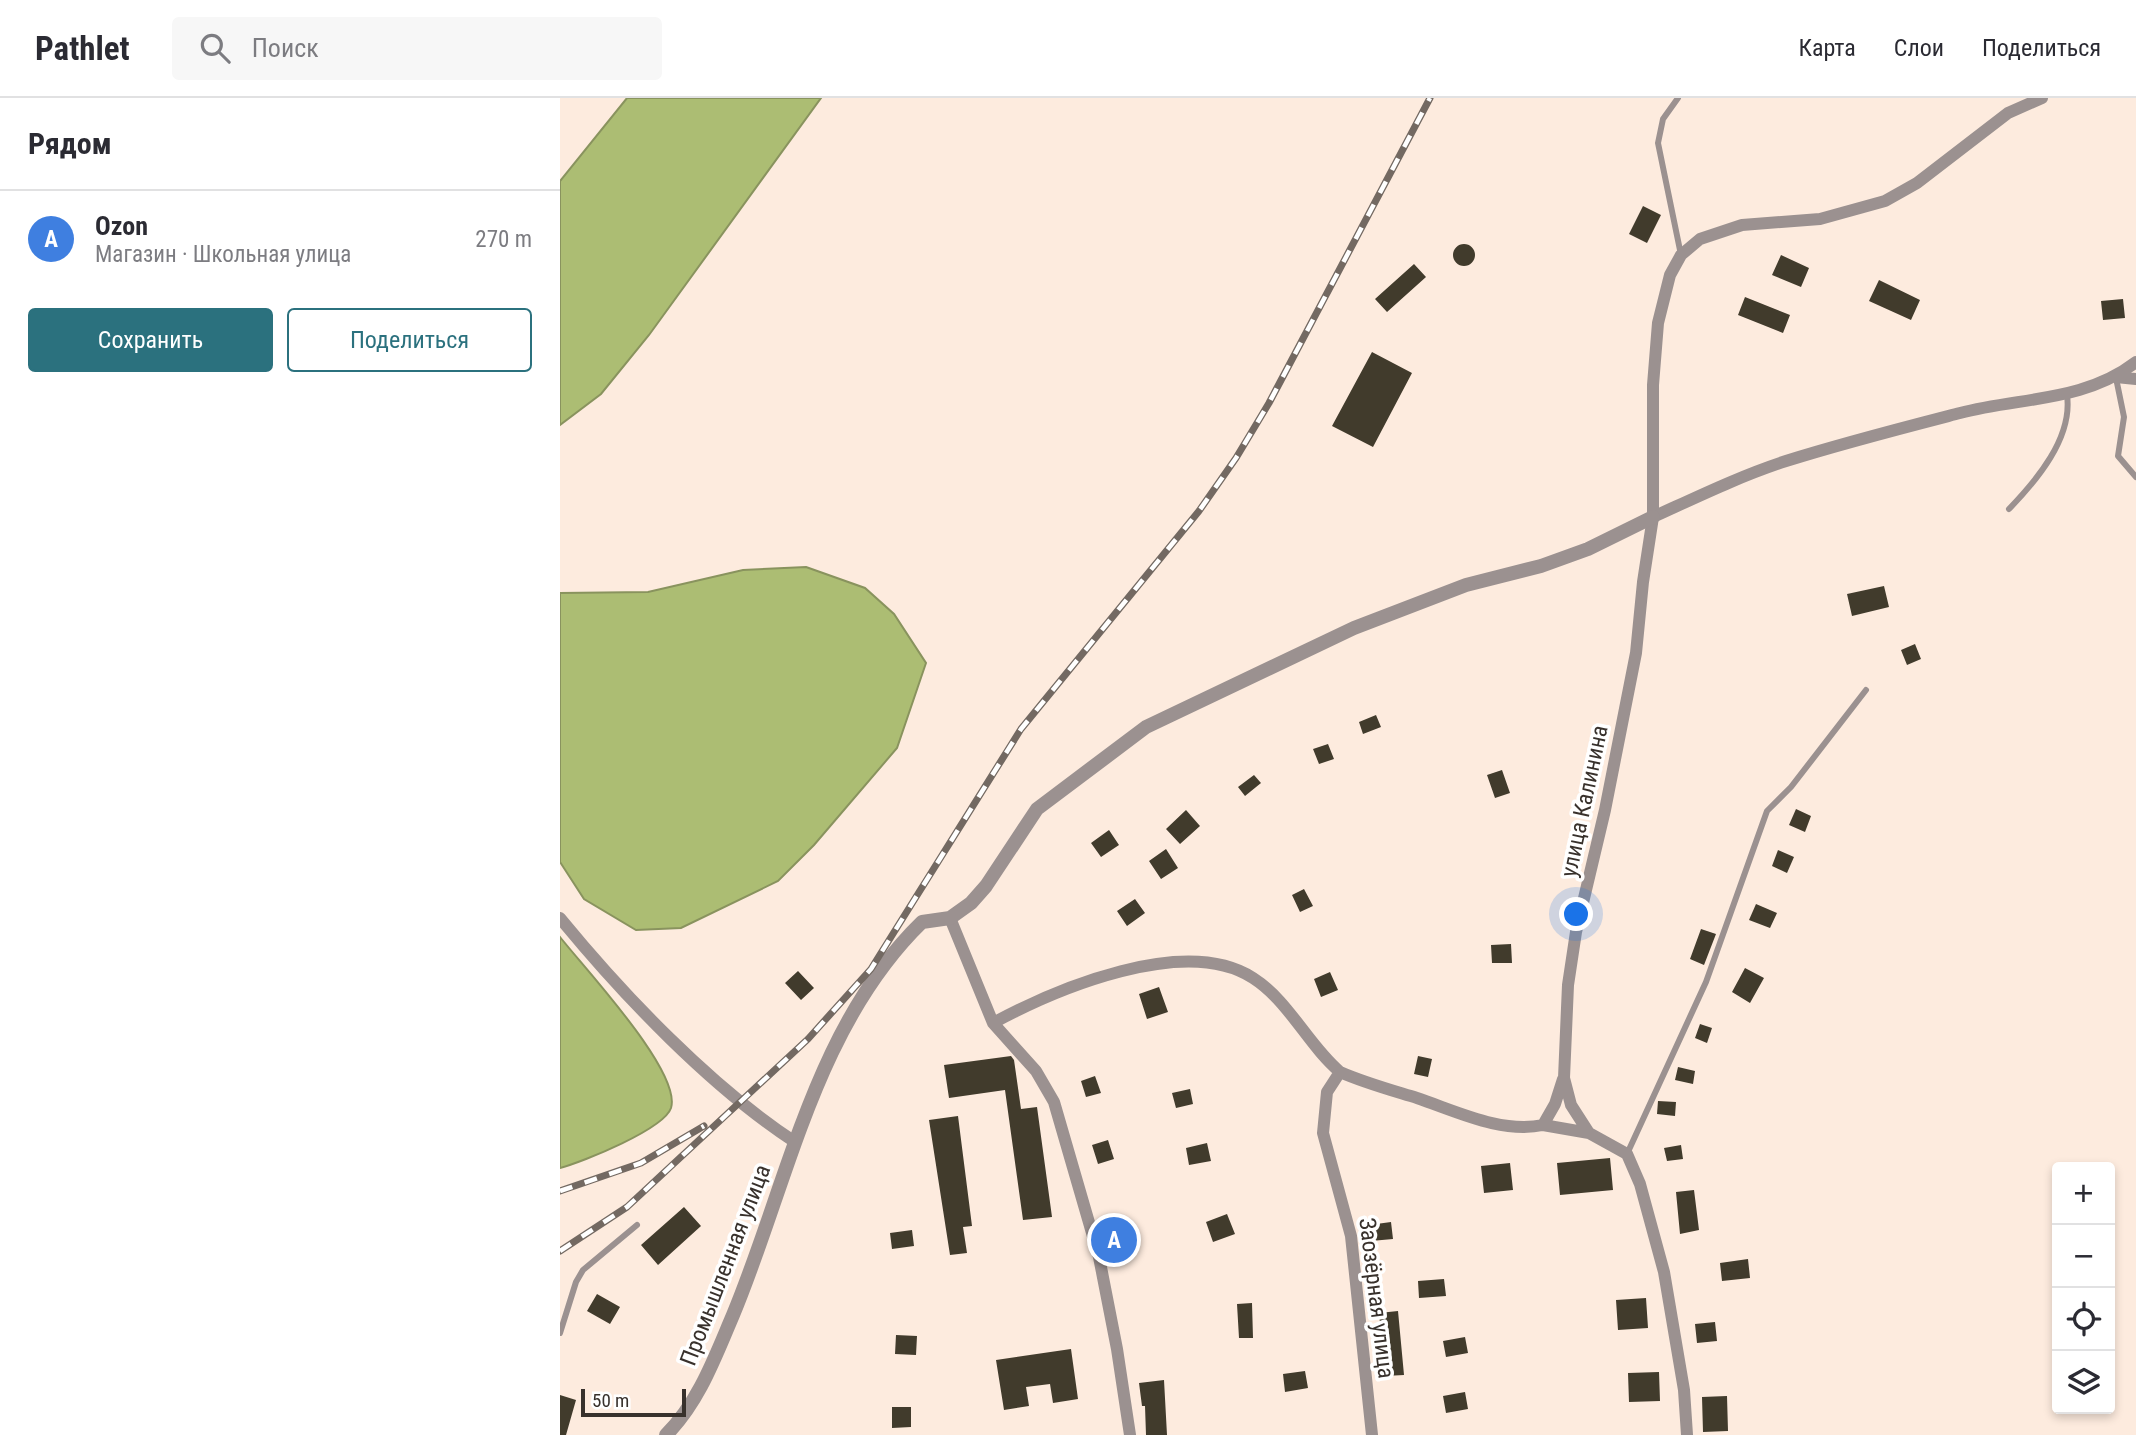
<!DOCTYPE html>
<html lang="ru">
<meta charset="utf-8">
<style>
body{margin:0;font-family:"Roboto Condensed",sans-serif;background:#f7f7f7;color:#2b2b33}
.controls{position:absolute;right:21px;bottom:21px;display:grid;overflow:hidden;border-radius:7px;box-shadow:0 4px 10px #0003}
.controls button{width:63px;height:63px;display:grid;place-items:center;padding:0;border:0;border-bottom:2px solid #e1e1e2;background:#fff;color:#2b2b33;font:35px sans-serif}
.scale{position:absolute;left:21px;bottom:18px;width:105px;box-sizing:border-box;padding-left:7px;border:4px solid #38312c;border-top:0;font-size:19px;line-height:24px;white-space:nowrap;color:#38312c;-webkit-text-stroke:5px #fff;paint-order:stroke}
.you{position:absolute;left:1017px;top:817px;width:24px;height:24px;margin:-18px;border:5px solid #fff;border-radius:50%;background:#1a73e8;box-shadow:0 0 0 10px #1a73e833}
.badge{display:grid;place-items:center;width:46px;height:46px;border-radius:50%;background:#2b717e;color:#fff;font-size:23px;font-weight:700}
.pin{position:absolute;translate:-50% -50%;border:4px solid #fff;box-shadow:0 2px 7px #0006}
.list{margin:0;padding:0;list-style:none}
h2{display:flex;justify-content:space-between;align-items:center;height:91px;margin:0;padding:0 28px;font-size:30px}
h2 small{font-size:23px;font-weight:400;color:#7c7c81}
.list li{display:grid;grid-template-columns:46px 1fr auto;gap:21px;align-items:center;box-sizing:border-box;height:98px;padding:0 28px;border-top:2px solid #e1e1e2}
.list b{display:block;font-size:26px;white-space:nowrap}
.list p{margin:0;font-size:23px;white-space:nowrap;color:#7c7c81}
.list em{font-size:23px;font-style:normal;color:#7c7c81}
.actions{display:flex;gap:14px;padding:21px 28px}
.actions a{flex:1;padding:16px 0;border:2px solid #2b717e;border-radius:7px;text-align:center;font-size:24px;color:#2b717e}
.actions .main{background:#2b717e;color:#fff}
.icon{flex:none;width:38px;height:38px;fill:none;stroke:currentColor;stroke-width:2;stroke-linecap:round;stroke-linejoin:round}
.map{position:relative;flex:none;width:1576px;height:1337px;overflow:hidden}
header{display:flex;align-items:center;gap:42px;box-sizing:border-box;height:98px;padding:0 35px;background:#fff;border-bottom:2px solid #e1e1e2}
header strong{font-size:33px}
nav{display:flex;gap:38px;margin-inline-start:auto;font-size:24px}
.search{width:490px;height:63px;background:#f7f7f7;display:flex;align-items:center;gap:18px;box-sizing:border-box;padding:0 24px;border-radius:7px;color:#7c7c81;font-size:26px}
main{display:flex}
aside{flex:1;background:#fff}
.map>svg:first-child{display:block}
.water{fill:#acbd73;stroke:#89935e;stroke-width:2}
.building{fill:#413b2c}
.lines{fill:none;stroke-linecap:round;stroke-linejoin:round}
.service{stroke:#9b9190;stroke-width:6}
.minor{stroke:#9b9190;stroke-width:12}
.tertiary{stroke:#9b9190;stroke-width:14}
.rail-casing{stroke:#736962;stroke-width:7}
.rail{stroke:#fff;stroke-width:4.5;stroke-dasharray:13;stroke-linecap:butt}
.labels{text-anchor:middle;stroke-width:7;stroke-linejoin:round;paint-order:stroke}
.street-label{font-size:23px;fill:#38312c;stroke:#fff}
</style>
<header>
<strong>Pathlet</strong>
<div class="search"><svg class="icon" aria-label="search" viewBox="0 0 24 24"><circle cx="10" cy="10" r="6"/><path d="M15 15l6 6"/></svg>Поиск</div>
<nav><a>Карта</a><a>Слои</a><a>Поделиться</a></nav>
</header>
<main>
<aside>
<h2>Рядом<small></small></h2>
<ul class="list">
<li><span class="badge" style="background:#3f7fe0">A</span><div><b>Ozon</b><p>Магазин · Школьная улица</p></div><em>270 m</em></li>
</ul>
<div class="actions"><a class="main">Сохранить</a><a>Поделиться</a></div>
</aside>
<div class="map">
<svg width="1576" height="1337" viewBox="0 0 1576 1337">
<rect width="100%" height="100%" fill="#fdebde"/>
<path class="water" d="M67,0H261L89,237L41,296L0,327V83Z
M246,469L305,490L334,516L366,565L337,650L254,747L218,783L121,830L76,832L24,801L0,764V495L88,494L183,472Z
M0,839C25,871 122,974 111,1010C104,1031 23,1064 0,1070Z"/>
<path class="building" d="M1083,108L1101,117L1087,145L1069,136Z
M893 157a11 11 0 1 1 22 0a11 11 0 1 1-22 0Z
M1221,157L1249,170L1241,189L1212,177Z
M854,166L866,179L827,214L815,201Z
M1319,182L1360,202L1351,222L1309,203Z
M1185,199L1230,217L1223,235L1178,217Z
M1563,201L1565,220L1543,222L1541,203Z
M812,254L852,275L813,349L772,328Z
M1324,488L1329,509L1292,518L1287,496Z
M1355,546L1361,561L1347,567L1341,552Z
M816,617L821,629L803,636L799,624Z
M768,646L774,661L759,666L753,651Z
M942,672L950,695L935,700L927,677Z
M694,677L701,685L685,698L678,689Z
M1236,711L1251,718L1245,734L1229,727Z
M626,712L640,728L620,746L606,731Z
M549,732L559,747L541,759L531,745Z
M606,751L618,770L601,781L589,763Z
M1218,752L1234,759L1227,775L1212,768Z
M744,791L753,808L740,814L732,797Z
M575,801L585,815L567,828L557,813Z
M1196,806L1217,815L1210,830L1189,822Z
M1141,831L1156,836L1144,867L1130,861Z
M951,846L952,865H932L931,847Z
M1185,870L1204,880L1190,905L1172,894Z
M238,873L254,890L241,902L225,885Z
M770,874L778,892L761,899L754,881Z
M599,889L608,914L587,921L579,896Z
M1140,926L1152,930L1147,945L1135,940Z
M451,958L454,962L461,1011L477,1009L492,1119L463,1122L445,992L389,1000L384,967Z
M858,958L872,961L868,979L854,976Z
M1118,969L1135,973L1133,986L1115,982Z
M535,978L541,995L526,999L521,983Z
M630,991L633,1006L616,1010L612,995Z
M1098,1003L1116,1004L1115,1018L1097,1016Z
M398,1018L412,1128L403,1129L407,1155L390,1157L369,1022Z
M548,1042L554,1061L538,1066L532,1047Z
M647,1045L651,1063L629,1067L626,1050Z
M1121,1047L1123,1061L1107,1063L1104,1050Z
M1050,1060L1053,1092L1000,1097L997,1065Z
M950,1065L953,1092L924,1095L921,1068Z
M1134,1092L1139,1132L1120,1136L1116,1094Z
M124,1109L141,1128L98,1167L81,1147Z
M667,1116L675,1136L653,1144L646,1124Z
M831,1124L833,1141L811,1143L809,1127Z
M559,1130L565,1149L549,1154L543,1135Z
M352,1132L354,1148L332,1151L330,1135Z
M1188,1161L1190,1180L1162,1183L1160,1165Z
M884,1181L886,1198L859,1200L858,1183Z
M37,1196L60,1209L50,1226L27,1213Z
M1086,1200L1088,1230L1058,1232L1056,1202Z
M692,1205L693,1240H679L677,1206Z
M838,1213L844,1277L825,1278L819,1215Z
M1155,1224L1157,1243L1137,1245L1135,1226Z
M336,1237L357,1238L356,1257L335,1256Z
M905,1239L908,1255L886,1259L883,1243Z
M511,1251L518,1301L493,1305L490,1286L466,1289L469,1308L444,1312L436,1262Z
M745,1273L748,1290L725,1294L723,1276Z
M1099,1274L1100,1303L1069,1304L1068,1275Z
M604,1282L607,1337H586L585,1308H582L579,1285Z
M905,1294L908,1311L886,1315L883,1298Z
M0,1297L16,1302L6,1337H0Z
M1167,1298L1168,1333L1143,1334L1142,1299Z
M332,1309H351V1329L332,1330Z"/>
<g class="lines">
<path class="service" d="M1118,0L1103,21L1098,45L1121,157
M1556,280L1564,319L1558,358L1576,379
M1449,411C1476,383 1513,340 1507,297
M1067,1056L1146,884L1207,713L1231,689L1306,592
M0,1235L16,1184L23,1172L77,1127"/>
<path class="minor" d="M1556,279L1576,281
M1093,419C1137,399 1180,378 1226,363C1283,345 1342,330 1400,315C1461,299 1524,304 1576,264
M0,820C64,898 151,989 235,1044
M390,820L433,925L476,973L494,1004L539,1159L557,1251L570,1337
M433,925C496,891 625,836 693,880C729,903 748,947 780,974L767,994L763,1035L791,1138L812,1337
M780,974C805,985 831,992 857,1000C896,1013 942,1036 983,1027L995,1006L1003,981
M983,1027L1029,1035
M1127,1337L1124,1292L1104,1174L1080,1086L1067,1056L1029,1035L1011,1007L1004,980L1008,887L1016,834L1045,712L1076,555L1083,484L1093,419V287L1098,225L1110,177L1121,157L1140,141L1182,127L1260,121L1325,103L1357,85L1448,15L1482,0"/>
<path class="tertiary" d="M106,1337C139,1304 155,1259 173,1217C228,1085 255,928 362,824L390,820L411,805L426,788L477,711L586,629L794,530L906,487L981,468L1028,451L1093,419"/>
<g class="rail-casing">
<path id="rail" d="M0,1093L81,1065L144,1028
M0,1153L67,1109L248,941L311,871L461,631L639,413L676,360L709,305L870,0"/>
</g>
<use href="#rail" class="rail"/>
</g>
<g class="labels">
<g class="street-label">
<text transform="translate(1024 703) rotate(-78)" y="8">улица Калинина</text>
<text transform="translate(165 1167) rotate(-69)" y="8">Промышленная улица</text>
<text transform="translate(817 1200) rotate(83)" y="8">Заозёрная улица</text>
</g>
</g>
</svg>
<div class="controls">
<button>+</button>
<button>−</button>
<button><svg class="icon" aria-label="locate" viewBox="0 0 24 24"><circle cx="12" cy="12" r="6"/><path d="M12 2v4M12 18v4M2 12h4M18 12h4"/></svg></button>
<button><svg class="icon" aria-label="layers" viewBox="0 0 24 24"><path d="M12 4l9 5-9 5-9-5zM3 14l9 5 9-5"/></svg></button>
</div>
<div class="scale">50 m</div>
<div class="you"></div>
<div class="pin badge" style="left:554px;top:1142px;background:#3f7fe0">A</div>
</div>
</main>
